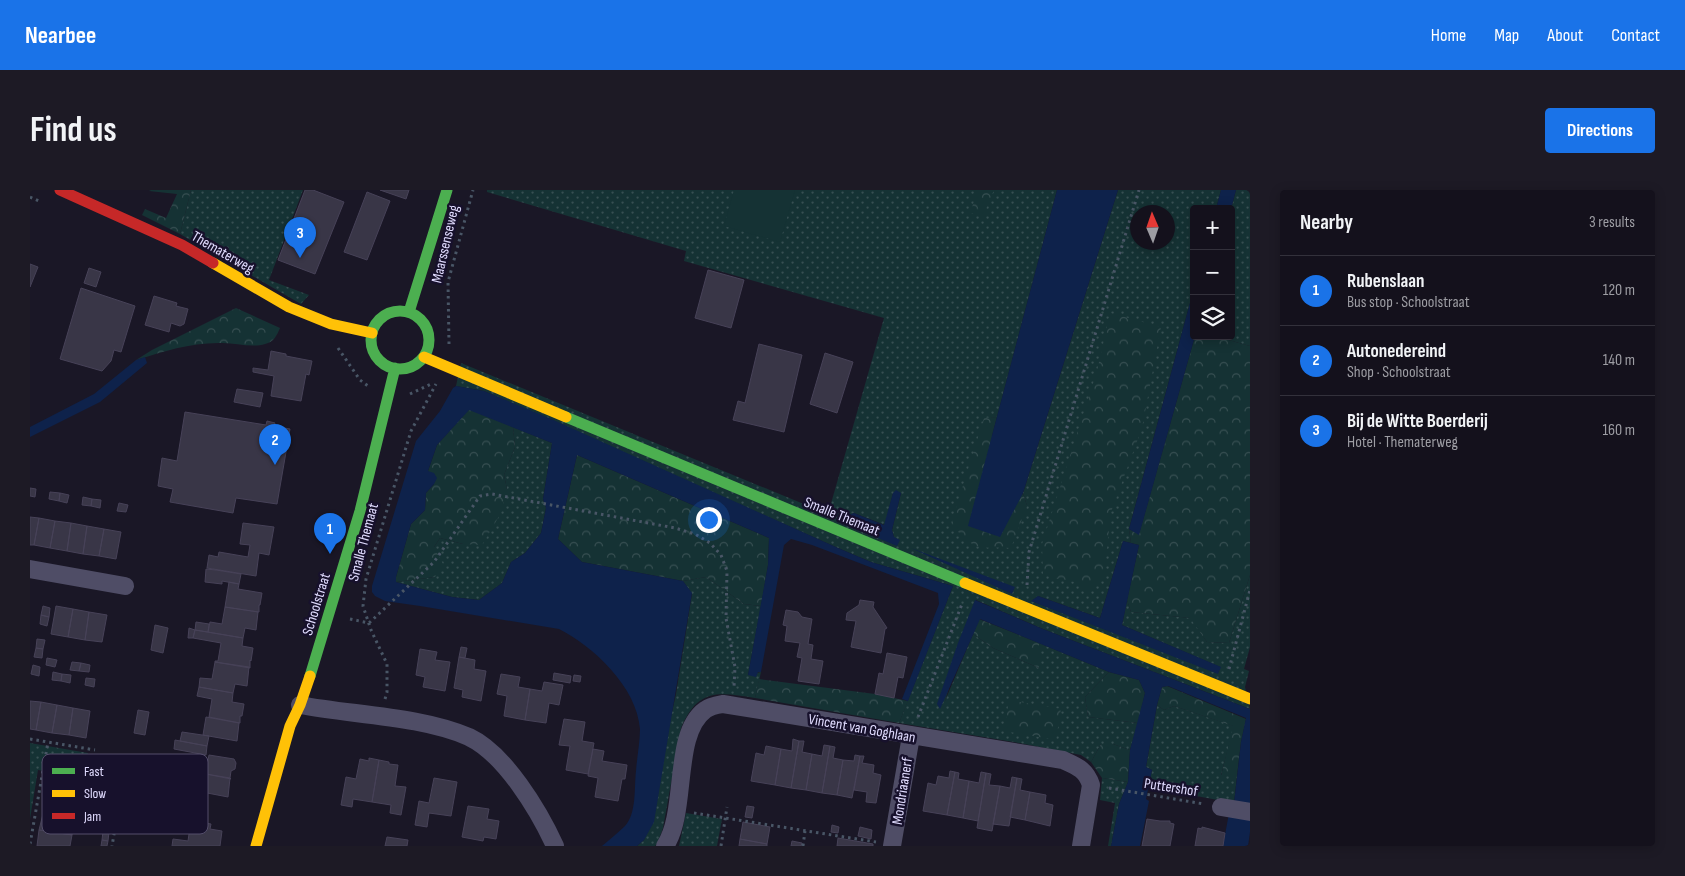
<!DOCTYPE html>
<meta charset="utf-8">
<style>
body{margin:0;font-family:"Sofia Sans Condensed",sans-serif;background:#1d1a25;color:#f1f3f6}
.controls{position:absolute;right:15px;top:15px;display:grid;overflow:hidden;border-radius:5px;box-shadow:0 2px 12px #0003}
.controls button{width:45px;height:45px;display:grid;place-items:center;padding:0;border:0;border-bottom:1px solid #33313b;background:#14111c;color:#f1f3f6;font:25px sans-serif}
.compass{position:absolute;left:1100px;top:15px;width:45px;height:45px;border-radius:50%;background:#14111c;box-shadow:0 2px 12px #0003;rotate:358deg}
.you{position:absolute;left:678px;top:329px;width:18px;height:18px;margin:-12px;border:4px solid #fff;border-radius:50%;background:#1a73e8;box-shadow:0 0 0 8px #1a73e833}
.badge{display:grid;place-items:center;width:32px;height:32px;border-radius:50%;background:#1a73e8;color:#fff;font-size:16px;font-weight:700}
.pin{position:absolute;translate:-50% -41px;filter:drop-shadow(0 1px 2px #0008)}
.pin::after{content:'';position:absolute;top:26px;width:18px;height:15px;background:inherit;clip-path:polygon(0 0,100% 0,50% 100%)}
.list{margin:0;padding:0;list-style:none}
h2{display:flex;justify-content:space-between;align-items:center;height:65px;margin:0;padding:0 20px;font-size:21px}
h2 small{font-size:16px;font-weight:400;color:#9d9da3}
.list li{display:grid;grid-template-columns:32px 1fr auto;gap:15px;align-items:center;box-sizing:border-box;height:70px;padding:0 20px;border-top:1px solid #33313b}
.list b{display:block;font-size:19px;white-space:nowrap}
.list p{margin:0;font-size:16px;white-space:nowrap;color:#9d9da3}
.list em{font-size:16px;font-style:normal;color:#9d9da3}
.icon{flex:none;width:28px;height:28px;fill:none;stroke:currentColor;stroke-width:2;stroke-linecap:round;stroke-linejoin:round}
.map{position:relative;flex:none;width:1220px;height:656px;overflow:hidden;border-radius:5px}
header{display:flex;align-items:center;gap:30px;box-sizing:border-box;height:70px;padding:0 25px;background:#1a73e8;color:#fff}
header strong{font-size:24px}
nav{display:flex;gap:28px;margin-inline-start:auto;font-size:18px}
.intro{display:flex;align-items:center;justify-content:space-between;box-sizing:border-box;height:120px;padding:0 30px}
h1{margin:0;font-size:35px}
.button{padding:12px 22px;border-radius:5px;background:#1a73e8;color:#fff;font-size:18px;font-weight:700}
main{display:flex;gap:30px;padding:0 30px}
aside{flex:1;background:#14111c;border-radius:5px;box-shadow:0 2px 12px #0003}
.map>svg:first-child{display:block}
.grass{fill:url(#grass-dots);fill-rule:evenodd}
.forest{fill:url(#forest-crowns)}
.garden{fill:#153234}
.water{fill:#0e224b;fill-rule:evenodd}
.building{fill:#393647;stroke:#474258}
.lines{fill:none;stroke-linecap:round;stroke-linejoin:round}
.path{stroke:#495666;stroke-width:3;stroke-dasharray:2.5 4;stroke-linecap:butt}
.street{stroke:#4f4d66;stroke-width:18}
.fast{stroke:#4caf50;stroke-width:11}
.slow{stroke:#ffc107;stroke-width:11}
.jam{stroke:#c62828;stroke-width:11}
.labels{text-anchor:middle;stroke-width:5;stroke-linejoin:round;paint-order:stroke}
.street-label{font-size:15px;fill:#e1dcff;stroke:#17112c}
.key{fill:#17112c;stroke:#544e6b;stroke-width:1}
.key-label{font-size:14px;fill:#e1dcff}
</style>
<header>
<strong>Nearbee</strong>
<nav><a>Home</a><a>Map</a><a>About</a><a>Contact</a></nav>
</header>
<div class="intro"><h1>Find us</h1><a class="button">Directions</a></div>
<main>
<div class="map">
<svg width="1220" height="656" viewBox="0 0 1220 656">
<defs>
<pattern id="grass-dots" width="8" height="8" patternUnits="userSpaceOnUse" patternTransform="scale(1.25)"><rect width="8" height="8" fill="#153234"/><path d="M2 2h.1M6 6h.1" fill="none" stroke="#374f52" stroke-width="1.8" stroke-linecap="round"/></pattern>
<pattern id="forest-crowns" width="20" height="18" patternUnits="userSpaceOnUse" patternTransform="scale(1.25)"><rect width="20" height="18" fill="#153234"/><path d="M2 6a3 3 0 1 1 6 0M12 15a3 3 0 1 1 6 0" fill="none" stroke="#374f52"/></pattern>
</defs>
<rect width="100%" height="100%" fill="#1a1726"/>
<path class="grass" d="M161,0H273L239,90L279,105L271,114L150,44Z
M457,0H1027L967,227L954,229L997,316L993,303L1088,0H1191L1186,19H1164V98L1099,339L1101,353L1093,351L1070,428L1008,406L1002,411L1188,483L1190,477L1092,435L1097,410L1101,422L1161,428L1177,452L1199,453L1220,385V457L1214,479L1219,481L1215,497L1220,519L1013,439L946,410L915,511L943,444L963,458L1009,478V453L1079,482L1055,507L1058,527L1108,533L1100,560L1083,554H1071L1061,572L1051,565L989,553L869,533L923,396L841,372L808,358L454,201L426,196L431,173L798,324L854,128L654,71L656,61L457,2ZM1108,22H1138V52H1108ZM863,303H871L862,340L864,347L815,334L819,325L824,323L855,335Z
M1206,0H1220V156L1184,146H1201V19Z
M483,237L522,253L513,309L516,318L511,343L495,363L481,372L472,393L449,410L422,407L366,392L405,387L404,357L410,348L433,354L477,299L474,285L485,257Z
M676,387L714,414L731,416L718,485L731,482L725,508C688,502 668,498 651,538L633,638L627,654L625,656H607L614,650L646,504L662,404L653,391Z
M1127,515L1134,520L1144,516L1204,536L1191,585L1207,586L1204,613L1118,597L1122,580L1116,577Z
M0,553L58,563L53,588L8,580L0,629Z
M1072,588L1098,592L1089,614L1081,656H1078L1085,613L1070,610Z
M656,623L692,629L687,656H649Z"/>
<path class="forest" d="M121,0H161L150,44L112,25L115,19L136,28L147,4L119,1Z
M948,0H964L953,26L940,23Z
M206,118L250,138C247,145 244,152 235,154C222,158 206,153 193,153C162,152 135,161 106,170L122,160Z
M1080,123L1131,137L1112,238L1081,322L1074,387L1057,405L1045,392L1013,385L1012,354L1067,181Z
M1165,146H1184L1220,156V385L1199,453L1177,452L1160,428L1101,422L1097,410L1109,355L1101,353L1099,339L1109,344Z
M439,219L483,237L485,257L474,285L477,299L471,323L452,355L433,354L410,348L404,357L413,374L405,387L366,392V387L381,334L395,320L396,303L404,294L398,281L407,255Z
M967,227L938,336L970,347L993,303L997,316L981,358C946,357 945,361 921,334L954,228Z
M547,265L739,348L738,375L731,416L714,414L676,387L653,391L552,372L528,349Z
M949,429L1009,453V478L963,458L943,444Z
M1079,482L1109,490L1115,503L1108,533L1058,527L1055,507Z
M729,489L845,504L878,511L869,533L725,508Z
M1137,496L1216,529L1211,552L1207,586H1191L1203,536L1144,516L1134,520L1127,515L1132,497Z
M979,510L1031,519L1026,550L974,541Z
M1071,554H1083L1100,560L1098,592L1072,588L1061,572Z"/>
<path class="garden" d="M704,0H765L750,52L694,36Z"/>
<path class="water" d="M1027,0H1088L993,303L970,347L938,336Z
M1191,0H1206L1201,19H1186Z
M1164,98V146H1165L1109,345L1099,339Z
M115,167L117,173L70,212L0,247V237L64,204L106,170Z
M426,196L454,201L519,228L808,358L841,372L923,396L878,511L872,509L909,414L908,403L782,355L761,349L754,355L731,482H728L726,487L718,485L738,375L739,348L547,265L528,349L552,372L653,391L662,403L624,632L614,650L607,656H572C580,649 588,643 595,636C607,623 604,597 606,581C607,567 610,552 610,539C607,497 563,456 529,439L390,416L355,411L345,406L342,402V396L386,251L410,221L423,198ZM439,220L522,253L513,309L516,318L511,343L495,363L481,372L472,393L449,410L422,407L366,392V387L381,334L395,320L396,303L404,294L407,288L404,283L398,281L407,255Z
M866,300L871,303L862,340L864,347L870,350L867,356L814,334L819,325L824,323L854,335L863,303Z
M1093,351L1109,355L1092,435L1191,477L1188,484L1001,411L1008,406L1070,428Z
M881,358L985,397L982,404Z
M945,410L1013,439L1220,519V642L1218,656H1193L1199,623L1204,613L1211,552L1216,528L1138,496L1132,497L1127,515L1116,577L1122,580L1116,609L1119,611L1110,656H1081L1089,614L1098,592L1100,560L1115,503L1109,490L1079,482L950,429L910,519L907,514L928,453Z"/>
<path class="building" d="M275,0H283L314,12L285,84L248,70Z
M350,0H379L376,9Z
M337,2L360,11L337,70L314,62Z
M0,74L8,77L0,97Z
M59,78L71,82L66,97L54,93Z
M678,80L714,90L701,138L665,128Z
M51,98L105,116L91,162L84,160L81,171L72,181L30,169Z
M124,106L147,113L146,116L158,119L154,134L150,136L141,133L139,142L115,135Z
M729,154L772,165L754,242L703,230L708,211L715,213Z
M241,161L256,164V166L282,171L279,185L276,184L271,211L241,206L244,186L223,182V178L238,180Z
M795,163L823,172L807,223L780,214Z
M207,199L233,203L230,217L204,212Z
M155,222L236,235L237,231L245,233L244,236L260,239L247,314L206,308L203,323L140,312L143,299L128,296L132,268L147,271Z
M0,298L6,299L5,307L0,306Z
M20,302L30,303L29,311L19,309Z
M30,303L39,305L37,313L29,311Z
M53,307L62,309L61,316L52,315Z
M62,309L71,310L70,318L61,316Z
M89,313L98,315L96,322L87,321Z
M0,327L9,328L4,355H0Z
M9,328L25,331L20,358L4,355Z
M25,331L41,333L37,361L20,358Z
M41,333L57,336L53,364L37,361Z
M213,333L244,337L239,365L229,363L226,386L177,378L179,365L188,367L189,362L218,367L220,355L210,354Z
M57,336L74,339L69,366L53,364Z
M74,339L91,342L86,369L69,366Z
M176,379L186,380L211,384L209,394L192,391V394L175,392Z
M199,392L209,394L208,399L232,403L230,415H229V422L195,417Z
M830,410L844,412L843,417L857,438L855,439L851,463L821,457L826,431L816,430L817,423L829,415Z
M13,416L20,418L19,427L11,425Z
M26,416L43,419L38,447L21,444Z
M195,417L228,422L226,440L215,438L213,448L178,442L180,432L192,434Z
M43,419L59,422L55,450L38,447Z
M756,420L768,422L772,427L782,429L778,454L783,455L781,469L793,471L789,494L768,491L772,468L767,467L770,453L755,451L757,436L753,435Z
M59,422L77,425L72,452L55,450Z
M11,425L19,427L17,436L10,434Z
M166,432L179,434L178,442L165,440Z
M125,435L138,438L133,463L121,460Z
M159,438L165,440L163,448H158Z
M165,440L213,448L212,456L223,458L221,471L220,470V478L185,472V471H188L191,453L163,448Z
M7,449L15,450L13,459L6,458Z
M431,457L437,458L435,468L429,467Z
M6,458L13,459L12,468L4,467Z
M390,459L407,462L405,470L420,472L415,501L393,497L395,487L386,485Z
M857,463L877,467L873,488L868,487L864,508L845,504L849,483L853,484Z
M429,467L445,470L444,479L456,481L451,511L432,507L433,500L424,498Z
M17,468L27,470L25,477L16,475Z
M42,472L51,473L49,481L40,480Z
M185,472L219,477L217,496L205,494L203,503L169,497L170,488L182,489Z
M51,473L60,475L59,482L49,481Z
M3,475L10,477L9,486L1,484Z
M23,482L32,484L31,491L22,490Z
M524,483L541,486L540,493L523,490Z
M32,484L41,485L40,493L31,491Z
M471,484L490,487L488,497L500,499L495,530L474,526L477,506L467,504Z
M544,485L551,486L550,492L543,491Z
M56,488L65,489L64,497L55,495Z
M514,492L533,495L529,515L519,513L516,533L495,530L500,499L512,501Z
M169,497L203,503L202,512L214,514L212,526H210V533L179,527L182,509L167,506Z
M0,511L11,512L6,540L0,539Z
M11,512L27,515L22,543L6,540Z
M27,515L43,518L39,545L22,543Z
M43,518L60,521L56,548L39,545Z
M108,520L119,522L115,545L104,543Z
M176,527L209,533L207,551L173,545Z
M534,529L555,532L552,551L564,553L558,584L536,580L540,556L529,555Z
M152,542L179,546L177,556L150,551Z
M763,549L769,551L761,598L745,595L751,559L762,561Z
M145,550L177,556L176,565L144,559Z
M769,551H774L772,562L782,564L776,600L761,598Z
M794,555L800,556L792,603L776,600L782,564L792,566Z
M736,556L751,559L745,595L721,591L726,563L734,565Z
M800,556L805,557L803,568L813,570L807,605L792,603Z
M563,559L574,561L572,571L597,575L595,589H592L588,611L565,607L568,588L558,586Z
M179,565L204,569L206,573L205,579L201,581L200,588L201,589L161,581L163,572L177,575Z
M825,565L830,566L822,608L807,605L813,570L824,571Z
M830,566H834L832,573L844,575L843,583L851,585L846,613L836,612L837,602L824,600Z
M339,568L349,570L342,612L323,609L322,617L311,615L316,587L326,589L330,569L339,571Z
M349,570L359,572V574L368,575L365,596L376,597L371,625L360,623L361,615L342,612Z
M920,581L925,582L917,625L893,621L898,593L906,595L908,586L919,588Z
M925,582L929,583L928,589L939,591L933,628L917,625Z
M951,582L956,583L948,631L933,628L939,591L949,593Z
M956,583L961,584L959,595L970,596L962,641L947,638Z
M176,584L200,588L198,607L172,602Z
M982,587L987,588L979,636L963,634L970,596L980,598Z
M404,588L427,592L421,626L399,623L397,637L385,635L389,611L399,613Z
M987,588L992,589L990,600L1000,602L995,630L980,627Z
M1000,602L1016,605L1015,613L1023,615L1020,636L995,630Z
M438,616L459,619L457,629L469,631L466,649L454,647L453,651L432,647Z
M717,616L724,617L722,628L715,627Z
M13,624L45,629L42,645L9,640Z
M1117,629L1130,631H1140V633L1144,634L1140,656H1112Z
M170,632L181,634L180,639L192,641L190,656H142L143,649L158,651L159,644L163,642L168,643Z
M713,632L740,637L737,654L710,649Z
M802,635L809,637L808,643L801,642Z
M830,637L842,640L841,649L828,646Z
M1172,637L1195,643L1193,656H1165L1168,638L1172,639Z
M9,640L42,645L40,656H7Z
M73,641L79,642L78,651L72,650Z
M357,647L378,650L377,656H355Z
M808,648L843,654V656H807Z
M710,649L737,654V656H709Z
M72,650L78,651L77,656H71Z
M762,651L772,653L771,656H761Z"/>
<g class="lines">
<path class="path" d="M0,7L11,12
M419,154L418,92L443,0
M308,158L330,190L338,196
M380,204L401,194
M997,395L999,362L1109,0
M320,429L339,433L404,372L450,306L462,304L645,338L665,344L680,353L691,365L697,381L696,428L705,477L704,497
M1199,479L1220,400
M355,509L357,502V474L341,440L333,416L336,389L381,241L406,194
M888,527L932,414
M0,549L65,560
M61,581L94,586L82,656
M1079,598L1174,614
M664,623L846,652
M0,654L18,552
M691,656L697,617
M773,656L775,641"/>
<path class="street" d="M0,379L95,396
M270,515C322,525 391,526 439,547C475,564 509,621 525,656
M1191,617L1220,622
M635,656C658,622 642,544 675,520C680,516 687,515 693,514L1033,570C1046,576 1056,579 1061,595L1051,656
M862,656L881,546"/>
<path class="fast" d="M341 150a29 29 0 1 1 58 0a29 29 0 1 1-58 0Z
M379,122L417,0
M536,227L935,393
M280,486L330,321L365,178"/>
<path class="slow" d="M183,73L259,117L301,134L342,143
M394,167L536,227
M935,393L1220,509
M226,656L260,536L270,515L280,486"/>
<path class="jam" d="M30,0L152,55L183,73"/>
</g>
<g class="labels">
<g class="street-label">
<text transform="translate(415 54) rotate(-77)" y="5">Maarssenseweg</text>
<text transform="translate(193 62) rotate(30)" y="5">Thematerweg</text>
<text transform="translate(812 326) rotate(22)" y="5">Smalle Themaat</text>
<text transform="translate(333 352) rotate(-75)" y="5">Smalle Themaat</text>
<text transform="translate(286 414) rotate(-73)" y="5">Schoolstraat</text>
<text transform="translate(832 538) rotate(10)" y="5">Vincent van Goghlaan</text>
<text transform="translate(1141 597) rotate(9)" y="5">Puttershof</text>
<text transform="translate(872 601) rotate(-81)" y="5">Mondriaanerf</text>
</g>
</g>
<rect x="12" y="564" width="166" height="80" rx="8" class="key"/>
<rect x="22" y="578" width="23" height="6" fill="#4caf50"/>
<rect x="22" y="600" width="23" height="7" fill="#ffc107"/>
<rect x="22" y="623" width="23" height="6" fill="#c62828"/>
<g class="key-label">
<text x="54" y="586">Fast</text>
<text x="54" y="608">Slow</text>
<text x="54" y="631">Jam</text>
</g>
</svg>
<div class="controls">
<button>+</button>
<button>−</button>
<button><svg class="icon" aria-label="layers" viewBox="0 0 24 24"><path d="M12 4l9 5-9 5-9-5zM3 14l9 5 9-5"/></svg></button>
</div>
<svg class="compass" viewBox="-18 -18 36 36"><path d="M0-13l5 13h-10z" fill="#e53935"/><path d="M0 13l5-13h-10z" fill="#9d9da3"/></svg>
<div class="you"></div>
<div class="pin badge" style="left:300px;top:364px">1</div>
<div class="pin badge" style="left:245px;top:275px">2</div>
<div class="pin badge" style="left:270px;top:68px">3</div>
</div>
<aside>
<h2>Nearby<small>3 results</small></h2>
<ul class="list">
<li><span class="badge">1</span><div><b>Rubenslaan</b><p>Bus stop · Schoolstraat</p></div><em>120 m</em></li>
<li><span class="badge">2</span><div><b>Autonedereind</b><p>Shop · Schoolstraat</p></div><em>140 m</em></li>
<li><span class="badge">3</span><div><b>Bij de Witte Boerderij</b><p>Hotel · Thematerweg</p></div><em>160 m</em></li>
</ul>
</aside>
</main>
